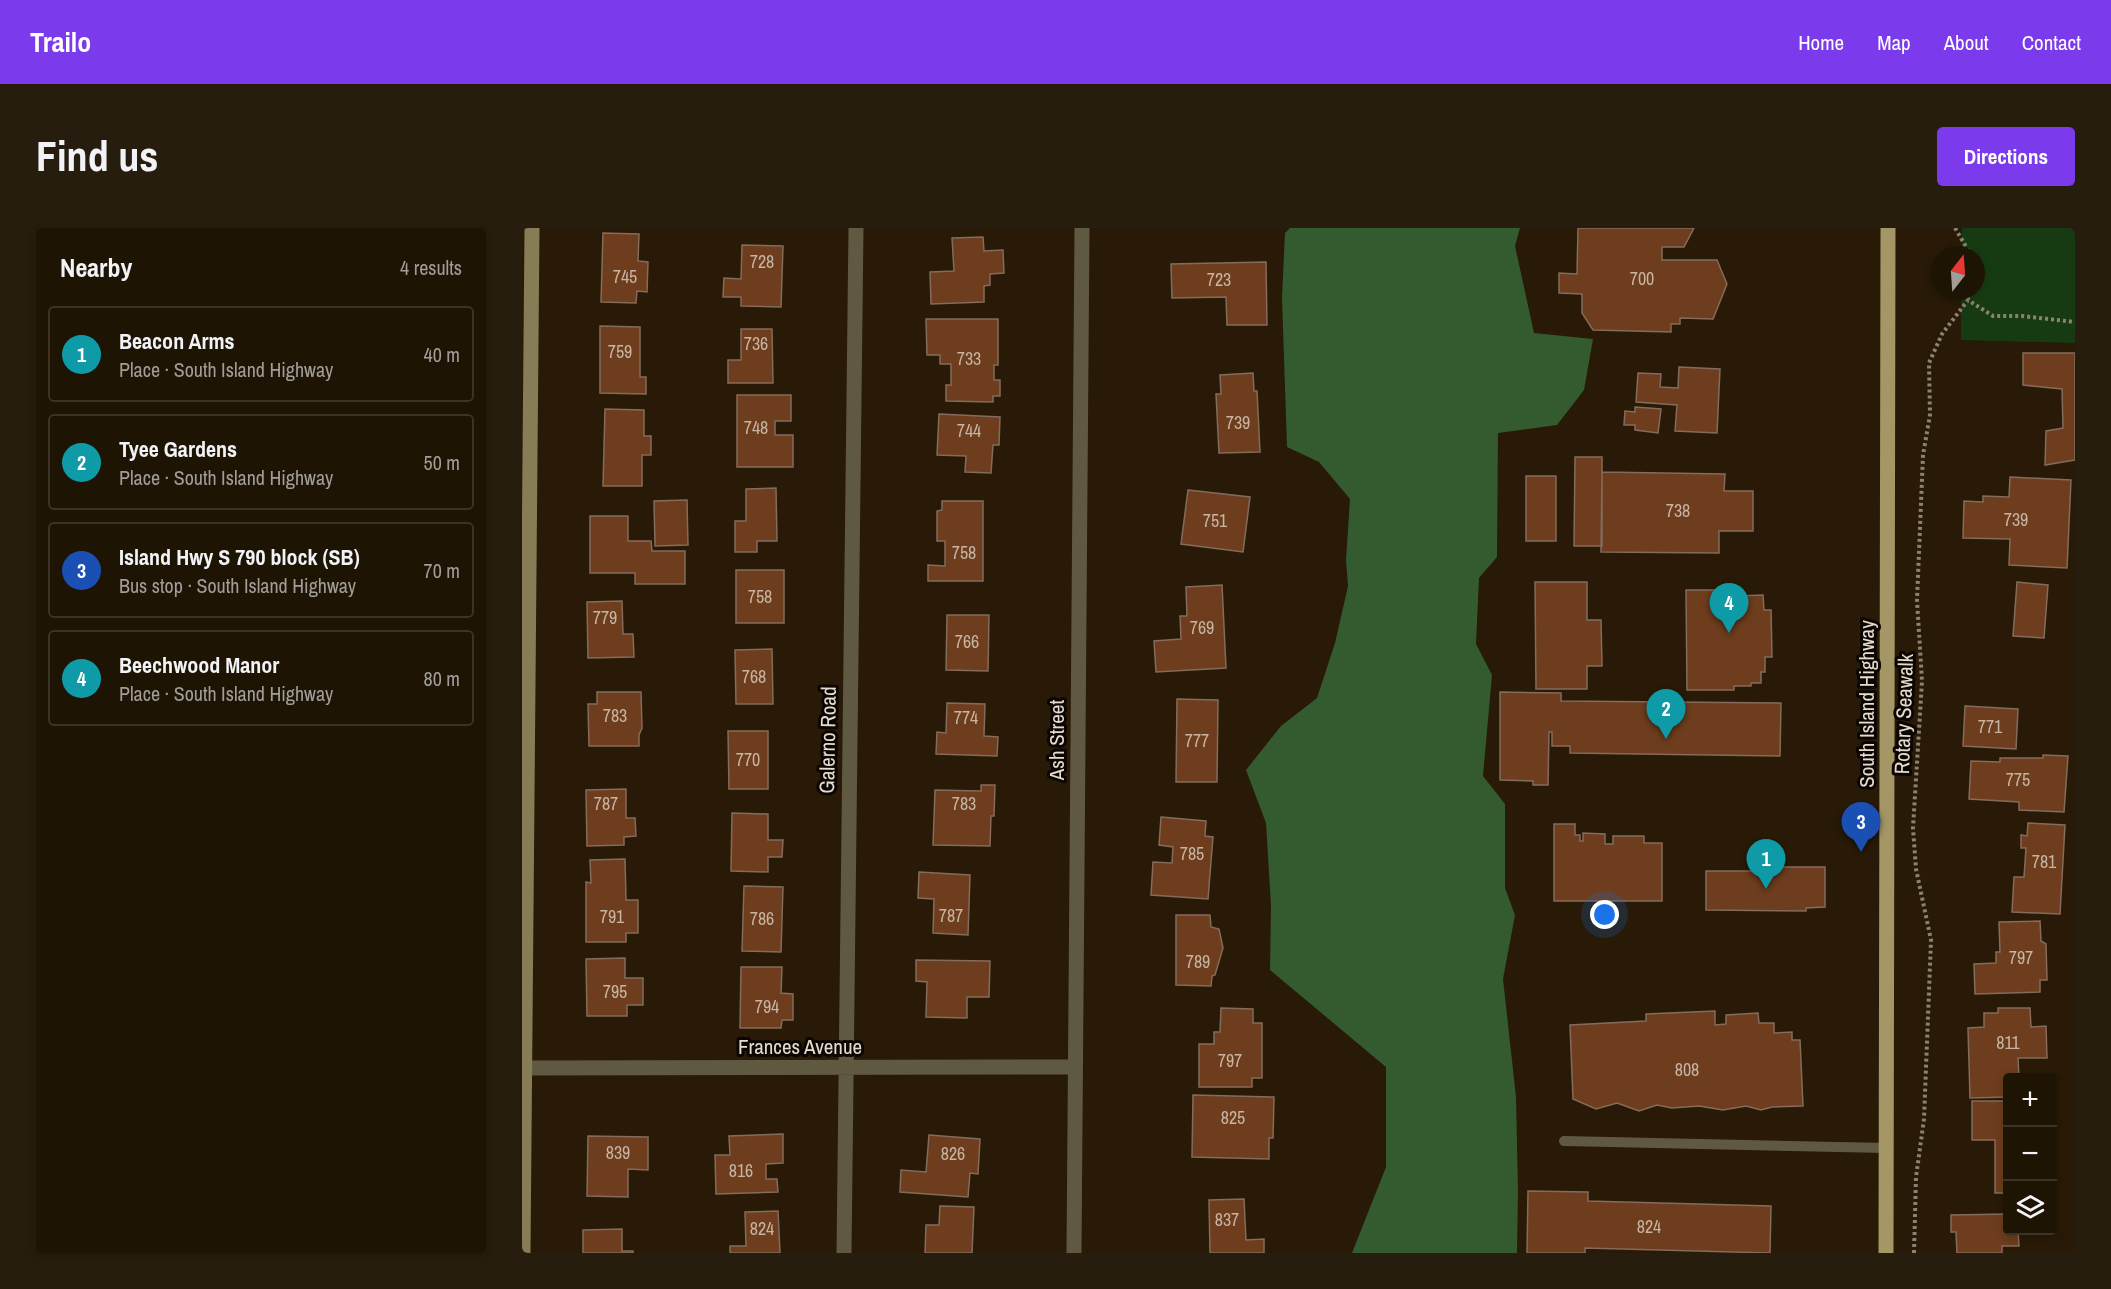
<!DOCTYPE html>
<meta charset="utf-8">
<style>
body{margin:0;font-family:"Archivo Narrow",sans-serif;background:#261d0e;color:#f1f3f6}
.controls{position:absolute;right:18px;bottom:18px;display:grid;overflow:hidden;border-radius:6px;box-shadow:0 3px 9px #0003}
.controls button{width:54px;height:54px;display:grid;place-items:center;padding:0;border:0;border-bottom:2px solid #3c3326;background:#1e1404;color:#f1f3f6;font:30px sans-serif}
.compass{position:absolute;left:1409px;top:18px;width:54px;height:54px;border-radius:50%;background:#1e1404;box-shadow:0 3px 9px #0003;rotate:17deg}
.you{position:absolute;left:1083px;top:687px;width:21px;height:21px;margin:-15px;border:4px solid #fff;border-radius:50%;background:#1a73e8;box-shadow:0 0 0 9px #1a73e833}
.badge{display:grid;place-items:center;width:39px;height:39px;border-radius:50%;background:#7c3aed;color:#fff;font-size:20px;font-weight:700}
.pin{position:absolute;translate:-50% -50px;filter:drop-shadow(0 2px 3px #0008)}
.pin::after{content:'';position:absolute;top:32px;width:21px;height:18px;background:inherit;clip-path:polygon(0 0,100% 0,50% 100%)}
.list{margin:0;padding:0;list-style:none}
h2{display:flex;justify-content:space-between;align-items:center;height:78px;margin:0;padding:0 24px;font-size:26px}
h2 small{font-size:20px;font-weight:400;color:#a19e9a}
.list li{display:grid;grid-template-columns:39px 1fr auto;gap:18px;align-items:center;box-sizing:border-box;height:96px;margin:0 12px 12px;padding:0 12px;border:2px solid #3c3326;border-radius:6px}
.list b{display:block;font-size:22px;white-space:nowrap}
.list p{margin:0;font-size:20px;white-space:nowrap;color:#a19e9a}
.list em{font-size:20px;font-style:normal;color:#a19e9a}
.icon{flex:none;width:33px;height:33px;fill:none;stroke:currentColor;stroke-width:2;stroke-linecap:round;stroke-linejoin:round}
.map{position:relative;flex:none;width:1553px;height:1025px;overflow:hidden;border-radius:6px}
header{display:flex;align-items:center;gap:36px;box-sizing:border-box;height:84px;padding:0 30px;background:#7c3aed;color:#fff}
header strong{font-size:28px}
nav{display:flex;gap:33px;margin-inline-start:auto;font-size:21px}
.intro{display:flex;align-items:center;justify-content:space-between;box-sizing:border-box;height:144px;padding:0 36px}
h1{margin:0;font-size:42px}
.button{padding:15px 27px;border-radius:6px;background:#7c3aed;color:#fff;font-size:21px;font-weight:700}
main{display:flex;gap:36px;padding:0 36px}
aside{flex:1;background:#1e1404;border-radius:6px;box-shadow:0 3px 9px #0003}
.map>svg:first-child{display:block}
.green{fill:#163b12}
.forest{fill:#345a30}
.building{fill:#6d3d1d;stroke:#846b5c;stroke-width:1.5}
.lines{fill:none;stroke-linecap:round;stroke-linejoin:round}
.path{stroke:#8d8171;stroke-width:4;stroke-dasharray:3 3;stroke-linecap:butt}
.lane{stroke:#605942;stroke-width:10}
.street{stroke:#605942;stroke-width:15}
.secondary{stroke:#867c56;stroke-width:15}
.primary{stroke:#a49665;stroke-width:15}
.labels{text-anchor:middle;stroke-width:6;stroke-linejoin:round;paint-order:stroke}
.number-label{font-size:18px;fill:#c7b4a2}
.street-label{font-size:21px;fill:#e5dbcf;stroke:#0c0602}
</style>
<header>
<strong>Trailo</strong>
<nav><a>Home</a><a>Map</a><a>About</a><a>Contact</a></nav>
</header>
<div class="intro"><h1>Find us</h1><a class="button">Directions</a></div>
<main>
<aside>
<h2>Nearby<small>4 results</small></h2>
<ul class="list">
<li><span class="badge" style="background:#0f9aa8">1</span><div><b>Beacon Arms</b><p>Place · South Island Highway</p></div><em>40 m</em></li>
<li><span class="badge" style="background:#0f9aa8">2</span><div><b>Tyee Gardens</b><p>Place · South Island Highway</p></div><em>50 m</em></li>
<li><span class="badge" style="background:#1a4fb4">3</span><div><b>Island Hwy S 790 block (SB)</b><p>Bus stop · South Island Highway</p></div><em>70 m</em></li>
<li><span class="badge" style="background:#0f9aa8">4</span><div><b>Beechwood Manor</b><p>Place · South Island Highway</p></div><em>80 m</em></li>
</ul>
</aside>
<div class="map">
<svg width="1553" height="1025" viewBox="0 0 1553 1025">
<rect width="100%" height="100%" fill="#281a06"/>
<path class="green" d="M1440,0H1553V115L1439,112V63H1454V27H1440Z"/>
<path class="forest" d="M768,0H998L993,18L1012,105L1071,111L1062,162L1035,197L976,205L975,329L957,350L954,416L970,447L961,548L983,576V660L993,687L981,751L994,869L996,963L995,1025H830L864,939V839L748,742L749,678L744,595L724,542L759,498L795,470L813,415L826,358L824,332L828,271L797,234L765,219L760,70L763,5Z"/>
<path class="building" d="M1056,0H1172L1162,19H1140V32H1195L1205,56L1191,91L1158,90V96H1149V104L1071,102L1060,85V66L1037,65V45L1055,46Z
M81,5L117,6L116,33L126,34L125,64L115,63L114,75L79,74Z
M461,9L462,23L481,22L482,45L468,46V57L462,58V74L409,76L408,44L432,43L430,10Z
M220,17L261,18L259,79L219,78V69H201L202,50L219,51Z
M744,34L745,97H705L704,69L650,70L649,36Z
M404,91H476V137H472V152H478V168H471V174L424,173V157H429V136H418V127H405Z
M78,98L118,99V149H124V166L78,165Z
M219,101H250L251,155H206V132H219Z
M1501,125H1553V232L1523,237L1524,203L1541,200L1540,161L1501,157Z
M1157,139L1198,141L1195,205L1153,203L1155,177L1114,174L1116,145L1139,146L1138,159L1156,160Z
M731,145L732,163H735L738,224L697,225L694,166H699L698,147Z
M215,167H269V193H253V207H271V239H215Z
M1113,179L1139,181L1136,205L1113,202V197H1102L1103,183L1113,184Z
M83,181L122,182V208H129V227H120V258H81Z
M417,186L478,189L477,217H471L469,245L443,244L444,228L415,227Z
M1053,229H1080V318H1052Z
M1080,244L1203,246L1202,263H1231V303H1197V325L1079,324Z
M1004,248H1034V313H1004Z
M1488,249L1549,252L1545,340L1487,337L1488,311L1441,310L1442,273L1461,274V268L1487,269Z
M254,260L255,313H235V324H213V293H224V261Z
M666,262L728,269L721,324L659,316Z
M165,272L166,317L133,318L132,273Z
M420,273H461V353H406V337L423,338V313H415V283L420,282Z
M68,288H106V313H129L130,323H163V356H113V345H68Z
M214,342H262V395H214Z
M1013,354H1065V392H1079L1080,438H1065V461H1014Z
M1495,354L1526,357L1522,410L1491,408Z
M700,357L704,440L634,444L632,413L659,411L658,388H665L664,359Z
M1164,362H1209L1213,368L1241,367L1242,382H1249L1250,429H1243V444H1239V455H1229V458H1212V462H1165Z
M100,373L101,406H111L112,429L66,430L65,374Z
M425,387H467L466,443L424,442Z
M250,421L251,476H214L213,422Z
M75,464H119L120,500L117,507V518H67L66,476H75Z
M978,464L1039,465V473L1259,475L1258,528L1048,525V518H1030V504H1027L1026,557H1011V553L978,552Z
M655,471L696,472L695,554H654Z
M425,475L463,476L462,508L476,509L475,528L414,526L415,504L424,505Z
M1443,478L1496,481L1494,521L1441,518Z
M206,503H246V561H207Z
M1521,527L1546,528L1542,584L1497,582V574L1447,571L1449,533L1478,534V530H1521Z
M459,557H473L472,588H469L468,618L411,617L413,562L459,563Z
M104,561V590H113L114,608L102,609V617L65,618L64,562Z
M210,585L246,586V612H261L260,629H246V644L209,643Z
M639,589L684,593L683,608L691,609L686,671L629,667L631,634L650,635L651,619L637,617Z
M1506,595L1543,597L1538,686L1490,684L1492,649H1502L1504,620H1499V607L1505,608Z
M1032,596H1053V607H1058V613H1061V605L1083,606V616H1091V608H1122V615H1140V673H1032Z
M103,631L104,672H116V705H104V714H64V654L69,655L68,632Z
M1258,639H1303V679L1284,680V683L1184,682V643H1258Z
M397,644L448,647L446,707L411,705L412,671L396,670Z
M222,658L261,659L259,724L220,723Z
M654,687H688L689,699L697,701L701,720L693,747L690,748L689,758L654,757Z
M1518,693L1519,713L1524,716L1525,752H1518V764L1453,766L1452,736L1474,735V724H1478L1477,694Z
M103,730V750H121V777H105V788H65L64,731Z
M394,732L468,733L467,769H445V790L404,789L405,754L394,753Z
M219,739H260L259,765L271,766V792H260L259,800H218Z
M699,780L731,781V795H740V850H730V859H677V816H692V804H698Z
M1476,780H1508L1509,799L1524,798L1525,830H1496L1497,850H1486V869L1448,870L1446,800L1462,799V785H1476Z
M1193,783V797L1204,796V787L1236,785L1237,795H1252V805L1270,804V812H1278L1281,878L1250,879L1239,882L1224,878L1201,882L1177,878L1150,880L1135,877L1117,883L1095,875L1074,881L1051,871L1048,797L1124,793V786Z
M671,867L752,869L751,910H747V931L670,929Z
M1450,873H1486V965H1473V912H1450Z
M261,906V935L244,936V951H255L256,964L194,966L193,927H208L207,908Z
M407,907L458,911L456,946L448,945L446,969L378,964L379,942L404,944Z
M66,908L126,909V942L106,941V969L65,968Z
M1006,963L1066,964V973L1249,978L1248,1025L1063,1020V1025H1005Z
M722,971L724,1012L742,1011V1025H688L687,972Z
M418,978L452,979L450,1025H403L404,997H417Z
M256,983L258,1025H208V1018H224L223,984Z
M1486,986V1002H1496L1497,1018H1480V1025H1435L1434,1004H1429V987Z
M100,1001V1023H111V1025H61V1002Z"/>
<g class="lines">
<path class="path" d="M1433,0L1449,27
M1446,72V63
M1392,1025L1394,949L1402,891L1409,712L1394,641L1391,600L1400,453L1395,372L1401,227L1408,187L1407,135L1420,106L1446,72L1471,88H1500L1553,94"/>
<path class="lane" d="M1042,913L1365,920"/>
<path class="street" d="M3,840L553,839
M322,1025L334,0
M552,1025L560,0"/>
<path class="secondary" d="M1,1025L10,0"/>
<path class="primary" d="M1364,1025L1366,0"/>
</g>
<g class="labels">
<g class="number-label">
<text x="240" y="40">728</text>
<text x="103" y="55">745</text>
<text x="1120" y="57">700</text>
<text x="697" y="58">723</text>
<text x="234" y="122">736</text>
<text x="98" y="130">759</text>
<text x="447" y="137">733</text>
<text x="716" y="201">739</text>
<text x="234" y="206">748</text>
<text x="447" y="209">744</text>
<text x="1156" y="289">738</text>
<text x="1494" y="298">739</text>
<text x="693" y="299">751</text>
<text x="442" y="331">758</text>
<text x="238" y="375">758</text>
<text x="83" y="396">779</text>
<text x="680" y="406">769</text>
<text x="445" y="420">766</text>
<text x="232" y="455">768</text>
<text x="93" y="494">783</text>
<text x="444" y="496">774</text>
<text x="1468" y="505">771</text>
<text x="675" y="519">777</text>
<text x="226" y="538">770</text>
<text x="1496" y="558">775</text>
<text x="84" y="582">787</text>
<text x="442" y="582">783</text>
<text x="670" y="632">785</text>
<text x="1522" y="640">781</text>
<text x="429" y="694">787</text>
<text x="90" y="695">791</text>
<text x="240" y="697">786</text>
<text x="1499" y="736">797</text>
<text x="676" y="740">789</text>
<text x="93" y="770">795</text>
<text x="245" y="785">794</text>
<text x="1486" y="821">811</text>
<text x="708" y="839">797</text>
<text x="1165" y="848">808</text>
<text x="711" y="896">825</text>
<text x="96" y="931">839</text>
<text x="431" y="932">826</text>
<text x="219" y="949">816</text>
<text x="705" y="998">837</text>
<text x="1127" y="1005">824</text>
<text x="240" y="1007">824</text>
</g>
<g class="street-label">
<text transform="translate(1345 476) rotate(-90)" y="7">South Island Highway</text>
<text transform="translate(1382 486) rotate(-88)" y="7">Rotary Seawalk</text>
<text transform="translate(306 512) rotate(-89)" y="7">Galerno Road</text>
<text transform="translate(535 512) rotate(-90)" y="7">Ash Street</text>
<text x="278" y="826">Frances Avenue</text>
</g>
</g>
</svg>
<div class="controls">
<button>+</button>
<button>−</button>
<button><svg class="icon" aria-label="layers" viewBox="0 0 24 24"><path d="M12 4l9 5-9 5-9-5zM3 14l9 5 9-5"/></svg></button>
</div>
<svg class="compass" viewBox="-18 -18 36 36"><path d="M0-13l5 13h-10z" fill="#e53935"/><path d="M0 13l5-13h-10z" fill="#a19e9a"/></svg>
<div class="you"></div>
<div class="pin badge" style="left:1244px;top:661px;background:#0f9aa8">1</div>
<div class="pin badge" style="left:1144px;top:511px;background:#0f9aa8">2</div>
<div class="pin badge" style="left:1339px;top:624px;background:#1a4fb4">3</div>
<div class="pin badge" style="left:1207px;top:405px;background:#0f9aa8">4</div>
</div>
</main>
